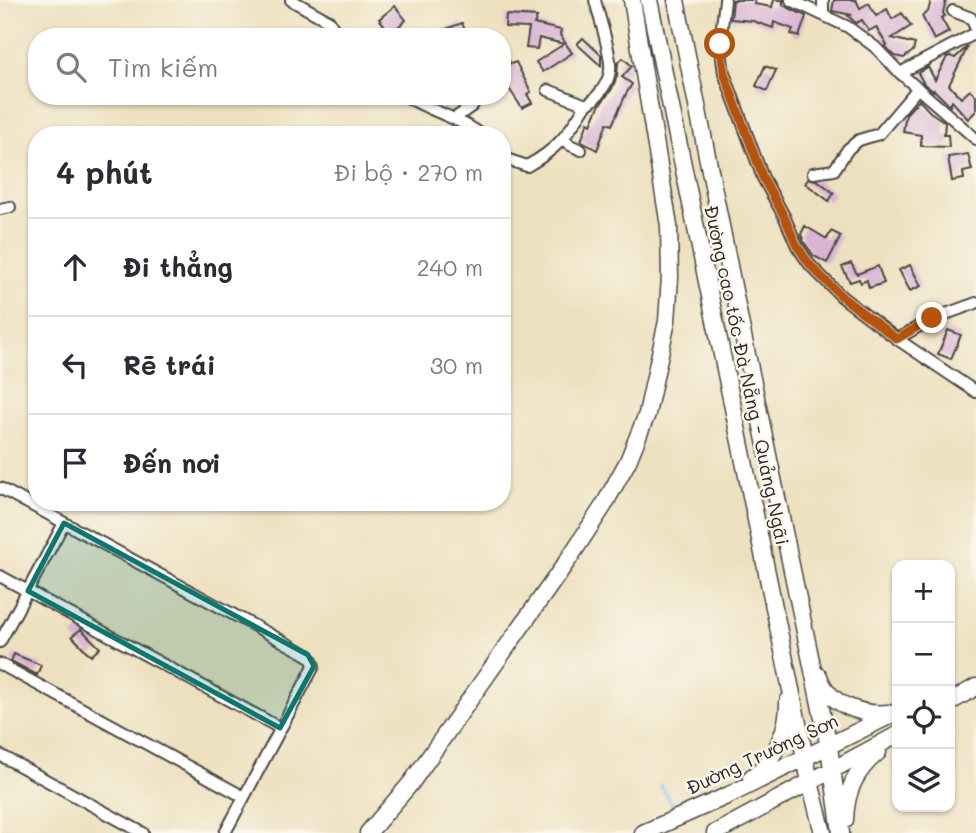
<!DOCTYPE html>
<html lang="vi">
<meta charset="utf-8">
<style>
body{margin:0;font-family:Mali,sans-serif;background:#f7f7f7;color:#2b2b33}
.controls{position:absolute;right:21px;bottom:21px;display:grid;overflow:hidden;border-radius:14px;box-shadow:0 2px 5px #0004}
.controls button{width:63px;height:63px;display:grid;place-items:center;padding:0;border:0;border-bottom:2px solid #e1e1e2;background:#fff;color:#2b2b33;font:35px sans-serif}
.stop{position:absolute;width:21px;height:21px;margin:-16px;border:5px solid #b45309;border-radius:50%;background:#fff}
.stop.end{background:#b45309;border-color:#fff;box-shadow:0 2px 7px #0008}
.list{margin:0;padding:0;list-style:none}
h2{display:flex;justify-content:space-between;align-items:center;height:91px;margin:0;padding:0 28px;font-size:30px}
h2 small{font-size:23px;font-weight:400;color:#7c7c81}
.list li{display:grid;grid-template-columns:46px 1fr auto;gap:21px;align-items:center;box-sizing:border-box;height:98px;padding:0 28px;border-top:2px solid #e1e1e2}
.list b{display:block;font-size:26px;white-space:nowrap}
.list em{font-size:23px;font-style:normal;color:#7c7c81}
.icon{flex:none;width:38px;height:38px;fill:none;stroke:currentColor;stroke-width:2;stroke-linecap:round;stroke-linejoin:round}
.map{position:relative;flex:none;width:976px;height:833px;overflow:hidden}
.search{position:absolute;background:#fff;box-shadow:0 2px 5px #0004;left:28px;top:28px;width:483px;height:77px;display:flex;align-items:center;gap:18px;box-sizing:border-box;padding:0 24px;border-radius:28px;color:#7c7c81;font-size:26px}
.panel{position:absolute;background:#fff;box-shadow:0 2px 5px #0004;left:28px;top:126px;width:483px;height:385px;border-radius:28px}
.map>svg:first-child{display:block}
.lines{fill:none;stroke-linecap:round;stroke-linejoin:round}
.stream{stroke:#6cc3e9;stroke-width:2.5}
.building{fill:#d9b3d3}
.minor-casing{stroke:#484641;stroke-width:14}
.highway-casing{stroke:#484641;stroke-width:19}
.minor{stroke:#fff;stroke-width:10}
.highway{stroke:#fff;stroke-width:16}
.route{stroke:#b45309;stroke-width:9}
.marked{fill:#0f766e;fill-opacity:0.2;stroke:#0f766e;stroke-width:5;stroke-linejoin:round}
.labels{text-anchor:middle;stroke-width:5;stroke-linejoin:round;paint-order:stroke}
.street-label{font-size:19px;fill:#2b2b2b;stroke:#fbf7ec}
</style>
<div class="map">
<svg width="976" height="833" viewBox="0 0 976 833">
<rect width="100%" height="100%" fill="#fbf7ec"/>
<filter id="ink" filterUnits="userSpaceOnUse"><feTurbulence type="fractalNoise" baseFrequency=".0143" numOctaves="2"/><feDisplacementMap in="SourceGraphic" scale="14" xChannelSelector="R" yChannelSelector="G"/><feConvolveMatrix kernelMatrix="1 2 1 2 8 2 1 2 1" color-interpolation-filters="sRGB"/></filter>
<filter id="wash" filterUnits="userSpaceOnUse"><feTurbulence type="fractalNoise" baseFrequency=".00686" numOctaves="4" result="noise"/><feDisplacementMap in="SourceGraphic" scale="28" xChannelSelector="R" yChannelSelector="G"/><feGaussianBlur stdDeviation="1.57" result="paint"/><feColorMatrix in="noise" values="0 0 0 0 0 0 0 0 0 0 0 0 0 0 0 0 0 1.4 0 .05"/><feComposite in="paint" operator="in"/></filter>
<g filter="url(#wash)">
<rect width="100%" height="100%" fill="#ede0be"/>
<g class="lines">
<path class="stream" d="M660,785L674,807"/>
</g>
<g id="blocks">
<path class="building" d="M733,0H755L754,4L772,7L774,0H783V5L806,16L799,37L791,34L793,29L774,22L773,28L753,21L731,19Z
M834,0H856L860,8L869,3L876,16L887,9L892,19L902,13L911,26L892,38L915,44L913,51L904,58L895,56L885,46L887,45L876,27L869,31L862,20L856,23L848,16L852,15L832,11Z
M931,0H946L943,13L945,16L941,18L949,32L934,40L922,16L928,12Z
M395,6L406,20L391,33L379,19Z
M506,15L537,17L534,24L561,30L560,35L572,53L543,72L536,62L564,44L539,38L537,49L526,48L529,28L505,27Z
M462,23L466,33L455,37H424Z
M583,38L601,55V66L577,44Z
M968,46L949,85L961,98L970,90L976,96V111L968,119L952,101L950,106L934,90L933,91L924,84L918,73L928,67L935,80L947,57L950,56L955,58Z
M623,58L632,66L622,77L632,84L626,94L612,125L607,123L597,150L581,141L588,122L591,124L599,106L612,89L617,76L618,63Z
M510,62L511,64L516,62L531,92L527,94L532,103L522,108L502,78V64Z
M765,66L776,70L767,91L756,86Z
M919,100L930,112L945,122L944,135H948L949,147L921,146V135L903,132L906,114Z
M968,154L972,170L963,172L964,179L952,181L948,157Z
M808,179L817,180L834,193L829,201L805,183Z
M805,226L827,239L831,231L841,236L827,263L814,256L804,242L801,234Z
M851,263L857,274L878,266L884,283L869,288L867,280L861,283L859,279L850,282L842,267Z
M910,265L921,286L910,291L899,270Z
M948,330L961,335L951,359L938,354Z
M81,629L100,648L91,656L72,636Z
M14,654L41,665L37,675L11,661Z"/>
</g>
</g>
<g filter="url(#ink)">
<use href="#blocks" fill-opacity="0" stroke="#484641" stroke-width="2"/>
<g class="lines">
<g class="minor-casing">
<path id="minor" d="M291,0L329,21L338,37
M725,0L720,44L724,73L763,178L784,216L797,246L810,265L842,297L897,339L976,392
M791,0L848,27L875,47L900,73L976,139
M823,0V14
M953,11L971,18L976,29
M900,73L976,33
M548,90L586,105C597,99 609,83 610,70C612,55 599,17 595,0
M406,96C431,112 458,117 482,135
M455,118L472,106L479,96
M563,139L570,145L581,150
M502,154L509,160L527,166C558,149 568,134 586,105
M813,173L834,170L848,149L859,140L879,134L918,88
M0,209L10,207
M897,339L932,319L976,303
M0,488L308,655L312,660L314,666L225,833
M0,576L280,728
M0,642L64,523
M0,664L244,797
M0,755L143,833"/>
</g>
<g class="highway-casing">
<path id="highway" d="M649,0L810,782L823,833
M676,0L740,321L829,747L841,833
M819,676C828,705 862,716 889,713
M950,702L976,687
M751,778C774,761 789,730 788,701
M845,820C846,791 855,771 878,752
M368,833L411,783L568,560L604,505L628,461L647,414L667,321L670,277L669,226L632,0
M643,833L729,795L897,712
M715,833L897,735"/>
</g>
<use href="#minor" class="minor"/>
<use href="#highway" class="highway"/>
</g>
</g>
<g class="lines" filter="url(#ink)">
<path class="route" d="M720,44L724,73L763,178L784,216L797,246L810,265L842,297L897,339L932,318"/>
</g>
<path class="marked" d="M64,523L308,655L314,666L280,728L28,591Z"/>
<g class="labels">
<g class="street-label">
<text transform="translate(747 375) rotate(78)" y="7">Đường cao tốc Đà Nẵng - Quảng Ngãi</text>
<text transform="translate(762 754) rotate(-25)" y="7">Đường Trường Sơn</text>
</g>
</g>
</svg>
<div class="controls">
<button>+</button>
<button>−</button>
<button><svg class="icon" aria-label="locate" viewBox="0 0 24 24"><circle cx="12" cy="12" r="6"/><path d="M12 2v4M12 18v4M2 12h4M18 12h4"/></svg></button>
<button><svg class="icon" aria-label="layers" viewBox="0 0 24 24"><path d="M12 4l9 5-9 5-9-5zM3 14l9 5 9-5"/></svg></button>
</div>
<div class="stop" style="left:720px;top:44px"></div>
<div class="stop end" style="left:932px;top:318px"></div>
<div class="search"><svg class="icon" aria-label="search" viewBox="0 0 24 24"><circle cx="10" cy="10" r="6"/><path d="M15 15l6 6"/></svg>Tìm kiếm</div>
<section class="panel">
<h2>4 phút<small>Đi bộ · 270 m</small></h2>
<ul class="list">
<li><svg class="icon" aria-label="ahead" viewBox="0 0 24 24"><path d="M12 20V5M6 11l6-6 6 6"/></svg><div><b>Đi thẳng</b></div><em>240 m</em></li>
<li><svg class="icon" aria-label="left" viewBox="0 0 24 24"><path d="M17 20v-9H6M10 6l-5 5 5 5"/></svg><div><b>Rẽ trái</b></div><em>30 m</em></li>
<li><svg class="icon" aria-label="arrive" viewBox="0 0 24 24"><path d="M6 21V4h12l-3 4 3 4H6"/></svg><div><b>Đến nơi</b></div></li>
</ul>
</section>
</div>
